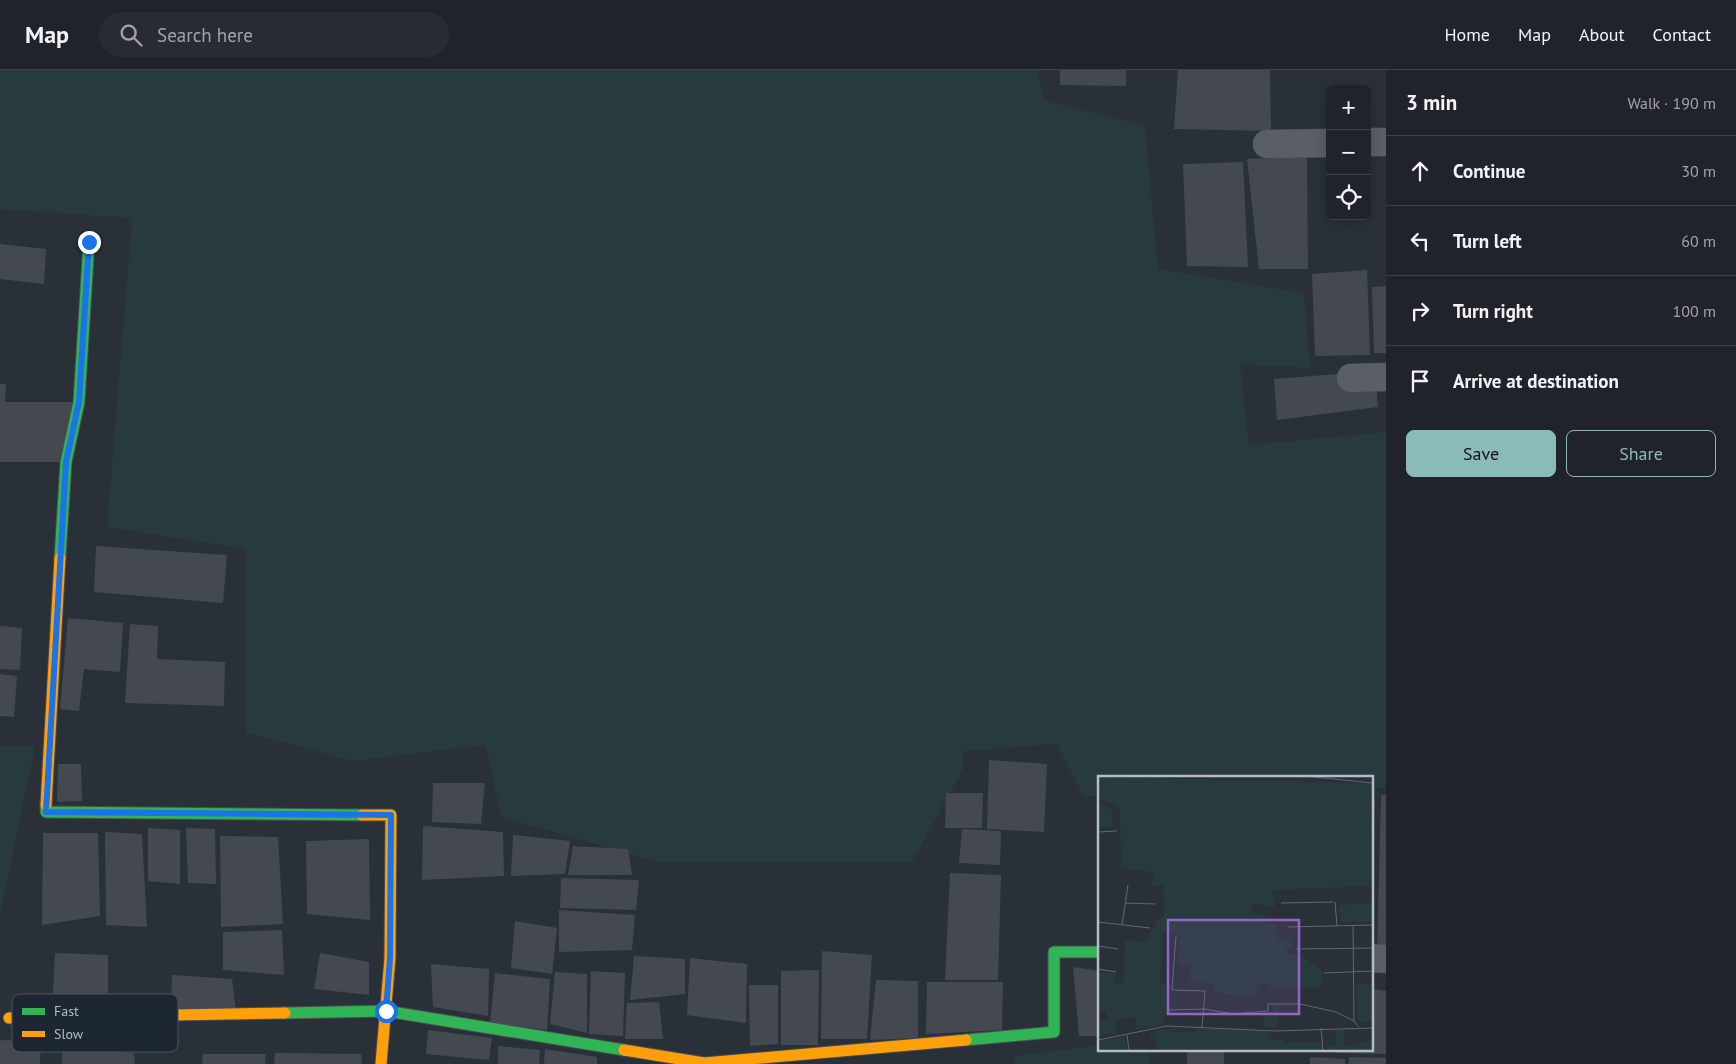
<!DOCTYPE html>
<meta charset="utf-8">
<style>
body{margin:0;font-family:"PT Sans",sans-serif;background:#282c32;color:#f1f3f6}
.controls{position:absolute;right:15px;top:15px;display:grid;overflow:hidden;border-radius:8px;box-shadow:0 2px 12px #0003}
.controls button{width:45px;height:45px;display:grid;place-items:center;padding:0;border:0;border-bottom:1px solid #3d4147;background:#20242a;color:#f1f3f6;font:25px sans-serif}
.stop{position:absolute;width:15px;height:15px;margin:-11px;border:4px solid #1a73e8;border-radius:50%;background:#fff}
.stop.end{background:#1a73e8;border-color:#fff;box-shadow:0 1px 5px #0008}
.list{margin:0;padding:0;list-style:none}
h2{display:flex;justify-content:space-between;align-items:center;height:65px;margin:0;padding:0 20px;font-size:21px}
h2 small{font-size:16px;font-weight:400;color:#a2a4a8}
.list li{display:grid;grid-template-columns:32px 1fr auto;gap:15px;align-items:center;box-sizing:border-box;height:70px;padding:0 20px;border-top:1px solid #3d4147}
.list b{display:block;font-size:19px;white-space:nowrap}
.list em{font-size:16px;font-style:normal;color:#a2a4a8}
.actions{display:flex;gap:10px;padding:15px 20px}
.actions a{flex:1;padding:11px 0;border:1px solid #8bbbb9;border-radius:8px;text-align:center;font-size:18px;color:#8bbbb9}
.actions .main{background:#8bbbb9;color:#111}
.icon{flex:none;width:28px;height:28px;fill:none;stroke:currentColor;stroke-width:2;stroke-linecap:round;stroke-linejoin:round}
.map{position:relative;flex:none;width:1386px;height:994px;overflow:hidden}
header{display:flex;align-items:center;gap:30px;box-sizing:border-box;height:70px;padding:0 25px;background:#20242a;border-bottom:1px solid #3d4147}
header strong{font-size:24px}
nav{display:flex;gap:28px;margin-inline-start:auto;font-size:18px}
.search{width:350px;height:45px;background:#282c32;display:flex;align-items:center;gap:12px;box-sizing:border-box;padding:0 18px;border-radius:28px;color:#a2a4a8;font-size:19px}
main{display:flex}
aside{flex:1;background:#20242a}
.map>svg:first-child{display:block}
.green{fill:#273a3e}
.building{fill:#444950}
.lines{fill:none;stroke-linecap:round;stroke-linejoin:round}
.street-casing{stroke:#484c53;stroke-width:29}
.fast-casing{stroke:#484c53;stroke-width:13}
.slow-casing{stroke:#484c53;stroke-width:13}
.street{stroke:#5a5e66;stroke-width:28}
.fast{stroke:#30b455;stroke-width:11}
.slow{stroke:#ff9f0a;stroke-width:11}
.route{stroke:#1a73e8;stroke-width:6}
.inset-road{fill:none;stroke:#616872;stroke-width:1}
.view{fill:#9266c3;fill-opacity:0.15;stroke:#9266c3;stroke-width:2.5}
.inset-edge{fill:none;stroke:#b4bcc9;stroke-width:2.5}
.key{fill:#1d2633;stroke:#4a5360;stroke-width:1}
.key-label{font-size:14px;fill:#b4bcc9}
</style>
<header>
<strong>Map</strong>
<div class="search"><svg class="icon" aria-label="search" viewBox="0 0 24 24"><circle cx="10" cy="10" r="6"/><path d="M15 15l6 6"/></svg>Search here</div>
<nav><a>Home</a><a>Map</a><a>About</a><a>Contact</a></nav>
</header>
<main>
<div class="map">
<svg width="1386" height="994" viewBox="0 0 1386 994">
<rect width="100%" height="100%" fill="#2a3038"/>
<path class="green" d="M0,0H1037L1045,31L1145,56L1158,199L1304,223L1310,298L1240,294L1249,375L1386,362V718H1372V708H1100V726H1083L1057,674L963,681V699L912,792H658L501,747L486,675L354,691L246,663V479L107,457L132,148L0,139Z
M0,677H35L0,845Z
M1100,975V980H1169L1149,984V994H1015V986Z"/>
<path class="building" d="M1060,0H1126V16L1060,15Z
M1178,0H1270L1271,61L1174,59Z
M1307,87L1308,199H1259L1247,89Z
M1243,92L1248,197L1187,196L1183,94Z
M0,174L46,179L44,214L0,209Z
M1367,200L1370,285L1315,286L1312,204Z
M1386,216V283H1374L1372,217Z
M1375,301L1378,337L1277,350L1274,309Z
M0,314H6L5,332H79L66,392H0Z
M96,476L227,485L223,533L94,522Z
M68,548L123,553L120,602L84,599L79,641L60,639Z
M130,554L158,556L157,589L225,592L224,636L125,633Z
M0,556L22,558L20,600L0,599Z
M0,604L17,606L14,647L0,646Z
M989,690L1047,694L1044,762L987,759Z
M58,694H81L82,731L57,732Z
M433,713H485L481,754L432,752Z
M946,723H983L982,758H945Z
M1381,725H1386V883L1377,882Z
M1372,728H1375L1374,775H1372Z
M423,756L503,762L504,806L422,810Z
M148,758L180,760V814L148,811Z
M186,758L215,759L216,814L188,813Z
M962,759L1001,761L1000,795L959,793Z
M105,762L142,764L147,857L106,855Z
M43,763H98L100,846L42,855Z
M513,765L570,771L565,804L511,806Z
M220,766L278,767L283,854L221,857Z
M369,769L370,850L307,844L306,771Z
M573,776L628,779L632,805H568Z
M950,803L1001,805L998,910H945Z
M561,808L639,810L636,840L560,838Z
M559,840L635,845L632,880L559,882Z
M515,851L557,858L552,904L511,898Z
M282,860L284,905L223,900V862Z
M822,881L872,885L867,969H821Z
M55,883L108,885V940L52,941Z
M320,883L369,892V925L314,919Z
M634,886L685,889V924L630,930Z
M690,888L747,894L746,953L687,945Z
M431,894L489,899L488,946L433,937Z
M1073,897L1100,901V966H1079Z
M819,900L818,975H781V901Z
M591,901L625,903L623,966L589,964Z
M555,902L587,904V963L550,954Z
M495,903L550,909L547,960L490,954Z
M172,905L232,909L236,941L171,939Z
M876,910L918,911V968L870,970Z
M927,912H1003L1002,960L926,964Z
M749,915H778V974L750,976Z
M1372,919L1386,921V984L1336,983V980H1372Z
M659,932L663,969H625L627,933Z
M428,960L492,968L489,990L426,984Z
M0,970L41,971L40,994H0Z
M498,976L540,980L539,994H498Z
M62,979L134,983L135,994H62Z
M545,979L597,987V994H544Z
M1187,980H1224V994H1187Z
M275,983L361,984L362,994H274Z
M203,984H266L265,994H202Z
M1310,987L1345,989V994H1310Z
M1349,987L1386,988V994H1349Z"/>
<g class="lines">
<g class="street-casing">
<path id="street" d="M1367,72H1386
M1267,74L1330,73
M1351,308L1386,307
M1372,888L1386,889"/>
</g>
<g class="fast-casing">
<path id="fast" d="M60,488L66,392L79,332L89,172
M46,735V742L362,745
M285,943L386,941L624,980
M966,970L1054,962V882H1100"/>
</g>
<g class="slow-casing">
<path id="slow" d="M46,735L60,488
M362,745H391L390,888L381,994
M9,948L285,943
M624,980L704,993L966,970"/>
</g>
<use href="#street" class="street"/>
<use href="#fast" class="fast"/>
<use href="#slow" class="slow"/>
</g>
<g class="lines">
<path class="route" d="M89,172L79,332L66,392L46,742L391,745L390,888L386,941"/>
</g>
<g transform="translate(1098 706)">
<rect width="275" height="275" fill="#2a3038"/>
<path d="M0,1L275,7V110L174,114L177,132L154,127L155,137L167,139L169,147L178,149L179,163L193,165L194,172H187L188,179L202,178L224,195V211L172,213L170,208H161L156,219H132L117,215L116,208L93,207V189L80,187L82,158L65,157L62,208H73L65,248L38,254V241L18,243V257L0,260V245H10L8,235L0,234V195L17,198V207H25L27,164L48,166L60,142H65L66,133L65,109H54L55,96L23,92L22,32L0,22ZM0,28L14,34V51H0ZM275,127V146H243L241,129ZM258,208H275V245H260ZM177,229H181L179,251H166V237L177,236ZM76,252V256H98L99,252L170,255V262L186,264V267L224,266V274H59L58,263L52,261L51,257ZM237,254H245L247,270L275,264V274H229L228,271L238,268ZM27,261L30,274H0V264Z" fill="#273a3e"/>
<path class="inset-road" d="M216,1L275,7M0,56L19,55M237,126L239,150M27,127L57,128M183,127L235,126M0,146L52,152M24,149L30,109M255,150L256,245M190,151L275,149M78,160L74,214L107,215L104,252M0,170L20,173M198,173L275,172M0,193L18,196M226,197L275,195M70,234L106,233L136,238L170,235V228H202L238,236L256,245L261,251M223,252L225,274M29,259L31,274M0,264L69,250L177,255L275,252"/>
<path class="view" d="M70,144H201V238H70Z"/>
<rect width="275" height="275" class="inset-edge"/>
</g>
<rect x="12" y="924" width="166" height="58" rx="8" class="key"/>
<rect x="22" y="938" width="23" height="7" fill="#30b455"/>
<rect x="22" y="961" width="23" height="6" fill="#ff9f0a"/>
<g class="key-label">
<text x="54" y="946">Fast</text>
<text x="54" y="969">Slow</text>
</g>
</svg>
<div class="controls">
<button>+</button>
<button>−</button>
<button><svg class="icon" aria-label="locate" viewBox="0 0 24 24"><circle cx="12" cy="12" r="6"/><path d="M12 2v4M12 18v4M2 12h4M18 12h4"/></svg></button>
</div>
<div class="stop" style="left:386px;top:941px"></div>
<div class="stop end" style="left:89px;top:172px"></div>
</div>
<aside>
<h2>3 min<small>Walk · 190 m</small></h2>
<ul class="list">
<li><svg class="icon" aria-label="ahead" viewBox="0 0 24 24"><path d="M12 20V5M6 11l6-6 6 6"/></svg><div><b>Continue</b></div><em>30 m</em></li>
<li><svg class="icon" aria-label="left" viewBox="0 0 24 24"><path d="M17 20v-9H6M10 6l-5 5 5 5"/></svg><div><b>Turn left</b></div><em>60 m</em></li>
<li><svg class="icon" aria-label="right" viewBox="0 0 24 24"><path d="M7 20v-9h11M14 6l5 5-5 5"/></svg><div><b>Turn right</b></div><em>100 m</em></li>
<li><svg class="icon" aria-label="arrive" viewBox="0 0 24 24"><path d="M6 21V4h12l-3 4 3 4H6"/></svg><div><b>Arrive at destination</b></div></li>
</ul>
<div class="actions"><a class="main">Save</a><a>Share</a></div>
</aside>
</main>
